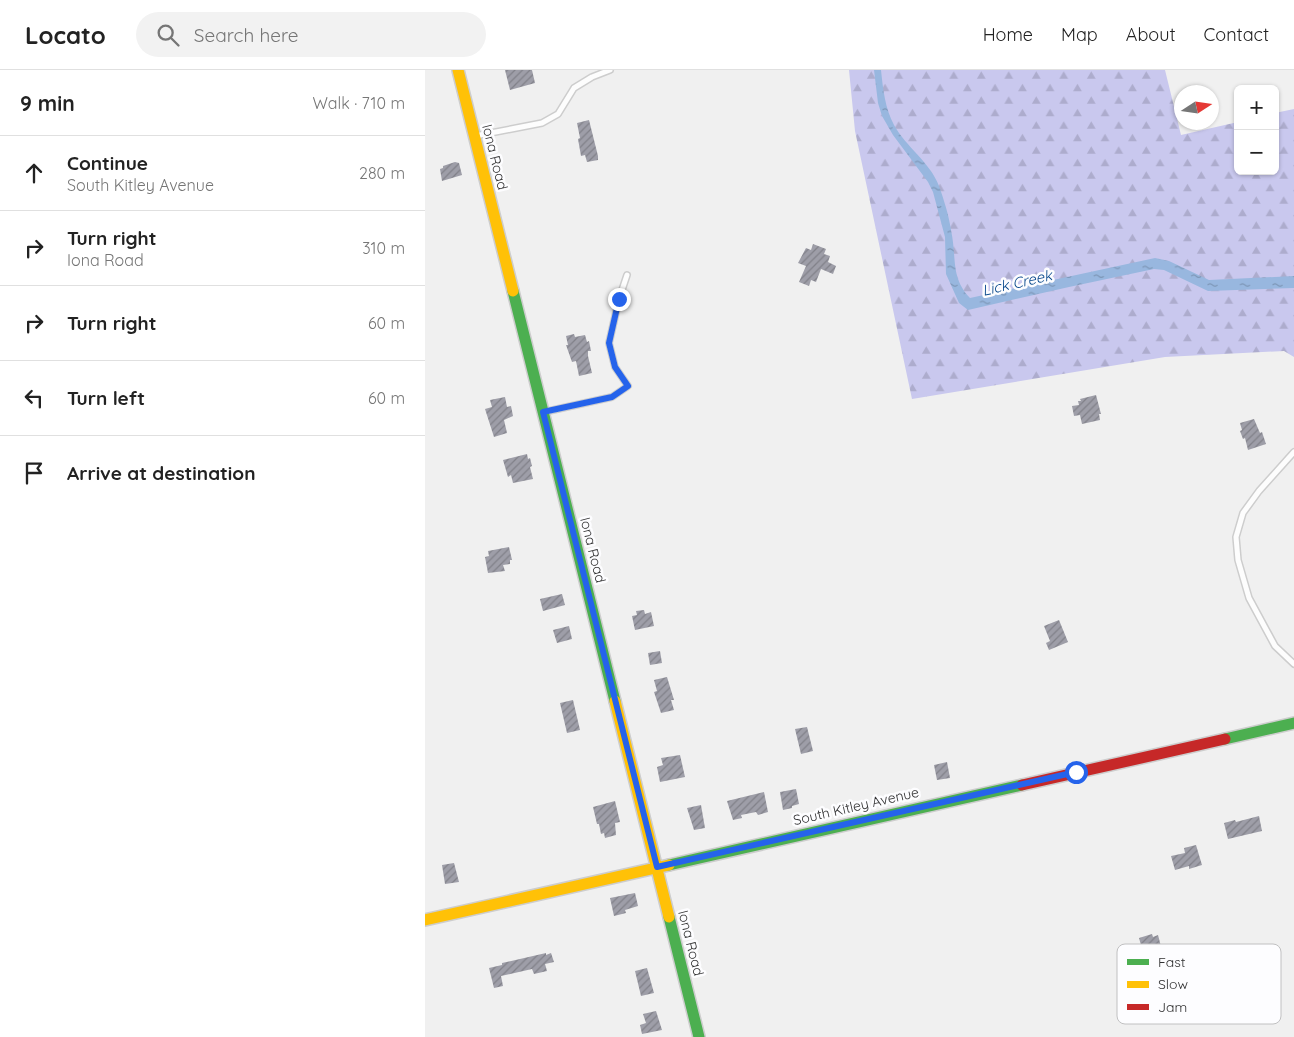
<!DOCTYPE html>
<meta charset="utf-8">
<style>
body{margin:0;font-family:Quicksand,sans-serif;background:#f2f2f2;color:#222}
.controls{position:absolute;right:15px;top:15px;display:grid;overflow:hidden;border-radius:8px;box-shadow:0 1px 4px #0004}
.controls button{width:45px;height:45px;display:grid;place-items:center;padding:0;border:0;border-bottom:1px solid #e0e0e0;background:#fff;color:#222;font:25px sans-serif}
.compass{position:absolute;left:749px;top:15px;width:45px;height:45px;border-radius:50%;background:#fff;box-shadow:0 1px 4px #0004;rotate:78deg}
.stop{position:absolute;width:15px;height:15px;margin:-11px;border:4px solid #2563eb;border-radius:50%;background:#fff}
.stop.end{background:#2563eb;border-color:#fff;box-shadow:0 1px 5px #0008}
.list{margin:0;padding:0;list-style:none}
h2{display:flex;justify-content:space-between;align-items:center;height:65px;margin:0;padding:0 20px;font-size:21px}
h2 small{font-size:16px;font-weight:400;color:#767676}
.list li{display:grid;grid-template-columns:32px 1fr auto;gap:15px;align-items:center;box-sizing:border-box;height:75px;padding:0 20px;border-top:1px solid #e0e0e0}
.list b{display:block;font-size:19px;white-space:nowrap}
.list p{margin:0;font-size:16px;white-space:nowrap;color:#767676}
.list em{font-size:16px;font-style:normal;color:#767676}
.icon{flex:none;width:28px;height:28px;fill:none;stroke:currentColor;stroke-width:2;stroke-linecap:round;stroke-linejoin:round}
.map{position:relative;flex:none;width:869px;height:967px;overflow:hidden}
header{display:flex;align-items:center;gap:30px;box-sizing:border-box;height:70px;padding:0 25px;background:#fff;border-bottom:1px solid #e0e0e0}
header strong{font-size:24px}
nav{display:flex;gap:28px;margin-inline-start:auto;font-size:18px}
.search{width:350px;height:45px;background:#f2f2f2;display:flex;align-items:center;gap:12px;box-sizing:border-box;padding:0 18px;border-radius:28px;color:#767676;font-size:19px}
main{display:flex}
aside{flex:1;background:#fff}
.map>svg:first-child{display:block}
.forest{fill:url(#forest-firs)}
.water{fill:url(#water-ripples)}
.building{fill:url(#building-hatch)}
.lines{fill:none;stroke-linecap:round;stroke-linejoin:round}
.lane-casing{stroke:#cdcdcd;stroke-width:8}
.fast-casing{stroke:#cdcdcd;stroke-width:14}
.slow-casing{stroke:#cdcdcd;stroke-width:14}
.jam-casing{stroke:#cdcdcd;stroke-width:14}
.lane{stroke:#fdfdfd;stroke-width:5}
.fast{stroke:#4caf50;stroke-width:11}
.slow{stroke:#ffc107;stroke-width:11}
.jam{stroke:#c62828;stroke-width:11}
.route{stroke:#2563eb;stroke-width:6}
.labels{text-anchor:middle;stroke-width:5;stroke-linejoin:round;paint-order:stroke}
.street-label{font-size:14px;fill:#303031;stroke:#fdfdff}
.water-label{font-size:15px;font-style:italic;fill:#06478b;stroke:#fdfdff}
.key{fill:#fdfdff;stroke:#c0c0c1;stroke-width:1}
.key-label{font-size:14px;fill:#303031}
</style>
<header>
<strong>Locato</strong>
<div class="search"><svg class="icon" aria-label="search" viewBox="0 0 24 24"><circle cx="10" cy="10" r="6"/><path d="M15 15l6 6"/></svg>Search here</div>
<nav><a>Home</a><a>Map</a><a>About</a><a>Contact</a></nav>
</header>
<main>
<aside>
<h2>9 min<small>Walk · 710 m</small></h2>
<ul class="list">
<li><svg class="icon" aria-label="ahead" viewBox="0 0 24 24"><path d="M12 20V5M6 11l6-6 6 6"/></svg><div><b>Continue</b><p>South Kitley Avenue</p></div><em>280 m</em></li>
<li><svg class="icon" aria-label="right" viewBox="0 0 24 24"><path d="M7 20v-9h11M14 6l5 5-5 5"/></svg><div><b>Turn right</b><p>Iona Road</p></div><em>310 m</em></li>
<li><svg class="icon" aria-label="right" viewBox="0 0 24 24"><path d="M7 20v-9h11M14 6l5 5-5 5"/></svg><div><b>Turn right</b></div><em>60 m</em></li>
<li><svg class="icon" aria-label="left" viewBox="0 0 24 24"><path d="M17 20v-9H6M10 6l-5 5 5 5"/></svg><div><b>Turn left</b></div><em>60 m</em></li>
<li><svg class="icon" aria-label="arrive" viewBox="0 0 24 24"><path d="M6 21V4h12l-3 4 3 4H6"/></svg><div><b>Arrive at destination</b></div></li>
</ul>
</aside>
<div class="map">
<svg width="869" height="967" viewBox="0 0 869 967">
<defs>
<pattern id="forest-firs" width="22" height="20" patternUnits="userSpaceOnUse" patternTransform="scale(1.25)"><rect width="22" height="20" fill="#c9c8ee"/><path d="M5 1l3.5 6h-7zM16 11l3.5 6h-7z" fill="#adaccd"/></pattern>
<pattern id="water-ripples" width="26" height="14" patternUnits="userSpaceOnUse" patternTransform="scale(1.25)"><rect width="26" height="14" fill="#98b7df"/><path d="M2 4q2-2 4 0t4 0M15 11q2-2 4 0t4 0" fill="none" stroke="#7c95b5"/></pattern>
<pattern id="building-hatch" width="6" height="6" patternUnits="userSpaceOnUse" patternTransform="scale(1.25)"><rect width="6" height="6" fill="#9e9ea8"/><path d="M-1 1l2-2M0 6l6-6M5 7l2-2" fill="none" stroke="#818189"/></pattern>
</defs>
<rect width="100%" height="100%" fill="#f0f0f0"/>
<path class="forest" d="M424,0H740L756,65L813,52V101H850V43L869,39V287L859,281L740,287L487,329L430,61Z"/>
<path class="water" d="M449,0H456C458,19 460,38 469,55C481,77 505,92 514,116C519,130 524,146 526,160C532,187 525,207 545,228L730,188L744,191L784,210L869,206V218L783,221L739,200L729,199L644,217L543,240L534,233L521,204L520,167L508,122L503,112L468,65L457,46L453,33Z"/>
<path class="building" d="M80,0H107L110,13L85,20Z
M164,50L173,86V90L162,92L160,85L156,86L153,69L155,68L152,53Z
M30,92L34,93L37,105L17,111L15,99L18,98V96Z
M388,174L401,179L399,184L405,186L403,192L411,196L408,204L396,199L391,212L386,210L384,216L374,212L381,196L373,193L381,178L386,180Z
M149,264L150,267L160,265L162,272L164,271L166,281H163V286L167,303L154,306L151,291L147,292L141,275H143L141,266Z
M671,325L676,344H674L675,350L657,354L655,345L649,346L647,336L654,335L653,331H656L655,329Z
M80,327L82,337L86,336L88,346L79,350L82,363L69,367L60,339L67,337L65,330Z
M829,349L835,363L837,362L841,374L823,380L820,368L818,369L815,361L817,360L815,353Z
M102,384L103,389L105,388L107,396L105,397L108,409L88,413L86,405L83,407L78,390Z
M84,477L87,490H85V494L78,495L80,501L63,503L60,487L64,486L63,481Z
M137,524L140,535L118,541L115,529Z
M219,540L220,544L226,542L229,556L210,560L207,546L212,545L211,541Z
M634,550L643,572L624,580L621,573L625,571L619,556Z
M144,556L147,569L132,573L128,560Z
M235,581L237,593L225,595L223,583Z
M242,607L249,630H246L249,640L236,643L229,622L232,621L229,610Z
M148,630L155,660L142,663L135,633Z
M382,657L388,681L376,684L370,659Z
M255,685L260,707L235,712L232,697L238,695L236,688Z
M522,692L525,708L512,710L509,695Z
M371,719L374,734L367,736V738L358,740L355,722Z
M339,722L343,742L333,745L331,742L316,745L317,748L308,750L302,731Z
M190,731L195,752L190,753L191,765L180,768L179,763L176,764L174,754H172L168,737Z
M276,735L280,758L269,760L262,738Z
M834,746L837,761L803,769L799,753L810,750L811,752Z
M771,775L777,795L764,799V796L750,800L746,786L760,783L759,778Z
M29,793L34,812L20,814L17,795Z
M210,823L213,836L200,840L201,843L189,846L185,828Z
M727,864L728,867L733,865L738,884L725,887L724,884L719,886L714,868Z
M121,883V885L126,883L129,892L120,894L122,901L109,904L107,899L76,906L78,916L69,918L64,898L77,895V893Z
M222,898L229,923L216,926L210,901Z
M231,941L237,960L217,964L215,955L221,953L218,944Z"/>
<g class="lines">
<g class="lane-casing">
<path id="lane" d="M50,66L117,53L133,44L149,18L167,7L185,0
M119,342L187,327L203,316L190,297L184,273L194,229L202,205
M869,382L834,421L818,443L811,467L813,490L824,528L850,576L869,594"/>
</g>
<g class="fast-casing">
<path id="fast" d="M88,221L190,631
M800,669L869,653
M244,795L597,715
M244,847L274,967"/>
</g>
<g class="slow-casing">
<path id="slow" d="M33,0L88,221
M190,631L244,847
M0,850L244,795"/>
</g>
<g class="jam-casing">
<path id="jam" d="M597,715L800,669"/>
</g>
<use href="#lane" class="lane"/>
<use href="#fast" class="fast"/>
<use href="#slow" class="slow"/>
<use href="#jam" class="jam"/>
</g>
<g class="lines">
<path class="route" d="M194,229L184,273L190,297L203,316L187,327L118,342L232,797L651,702"/>
</g>
<g class="labels">
<g class="street-label">
<text transform="translate(70 87) rotate(76)" y="5">Iona Road</text>
<text transform="translate(168 480) rotate(76)" y="5">Iona Road</text>
<text transform="translate(431 736) rotate(-13)" y="5">South Kitley Avenue</text>
<text transform="translate(266 873) rotate(76)" y="5">Iona Road</text>
</g>
<g class="water-label">
<text transform="translate(592 213) rotate(-13)" y="5">Lick Creek</text>
</g>
</g>
<rect x="692" y="874" width="164" height="80" rx="8" class="key"/>
<rect x="702" y="889" width="22" height="6" fill="#4caf50"/>
<rect x="702" y="911" width="22" height="7" fill="#ffc107"/>
<rect x="702" y="934" width="22" height="6" fill="#c62828"/>
<g class="key-label">
<text x="733" y="897">Fast</text>
<text x="733" y="919">Slow</text>
<text x="733" y="942">Jam</text>
</g>
</svg>
<div class="controls">
<button>+</button>
<button>−</button>
</div>
<svg class="compass" viewBox="-18 -18 36 36"><path d="M0-13l5 13h-10z" fill="#e53935"/><path d="M0 13l5-13h-10z" fill="#767676"/></svg>
<div class="stop" style="left:651px;top:702px"></div>
<div class="stop end" style="left:194px;top:229px"></div>
</div>
</main>
